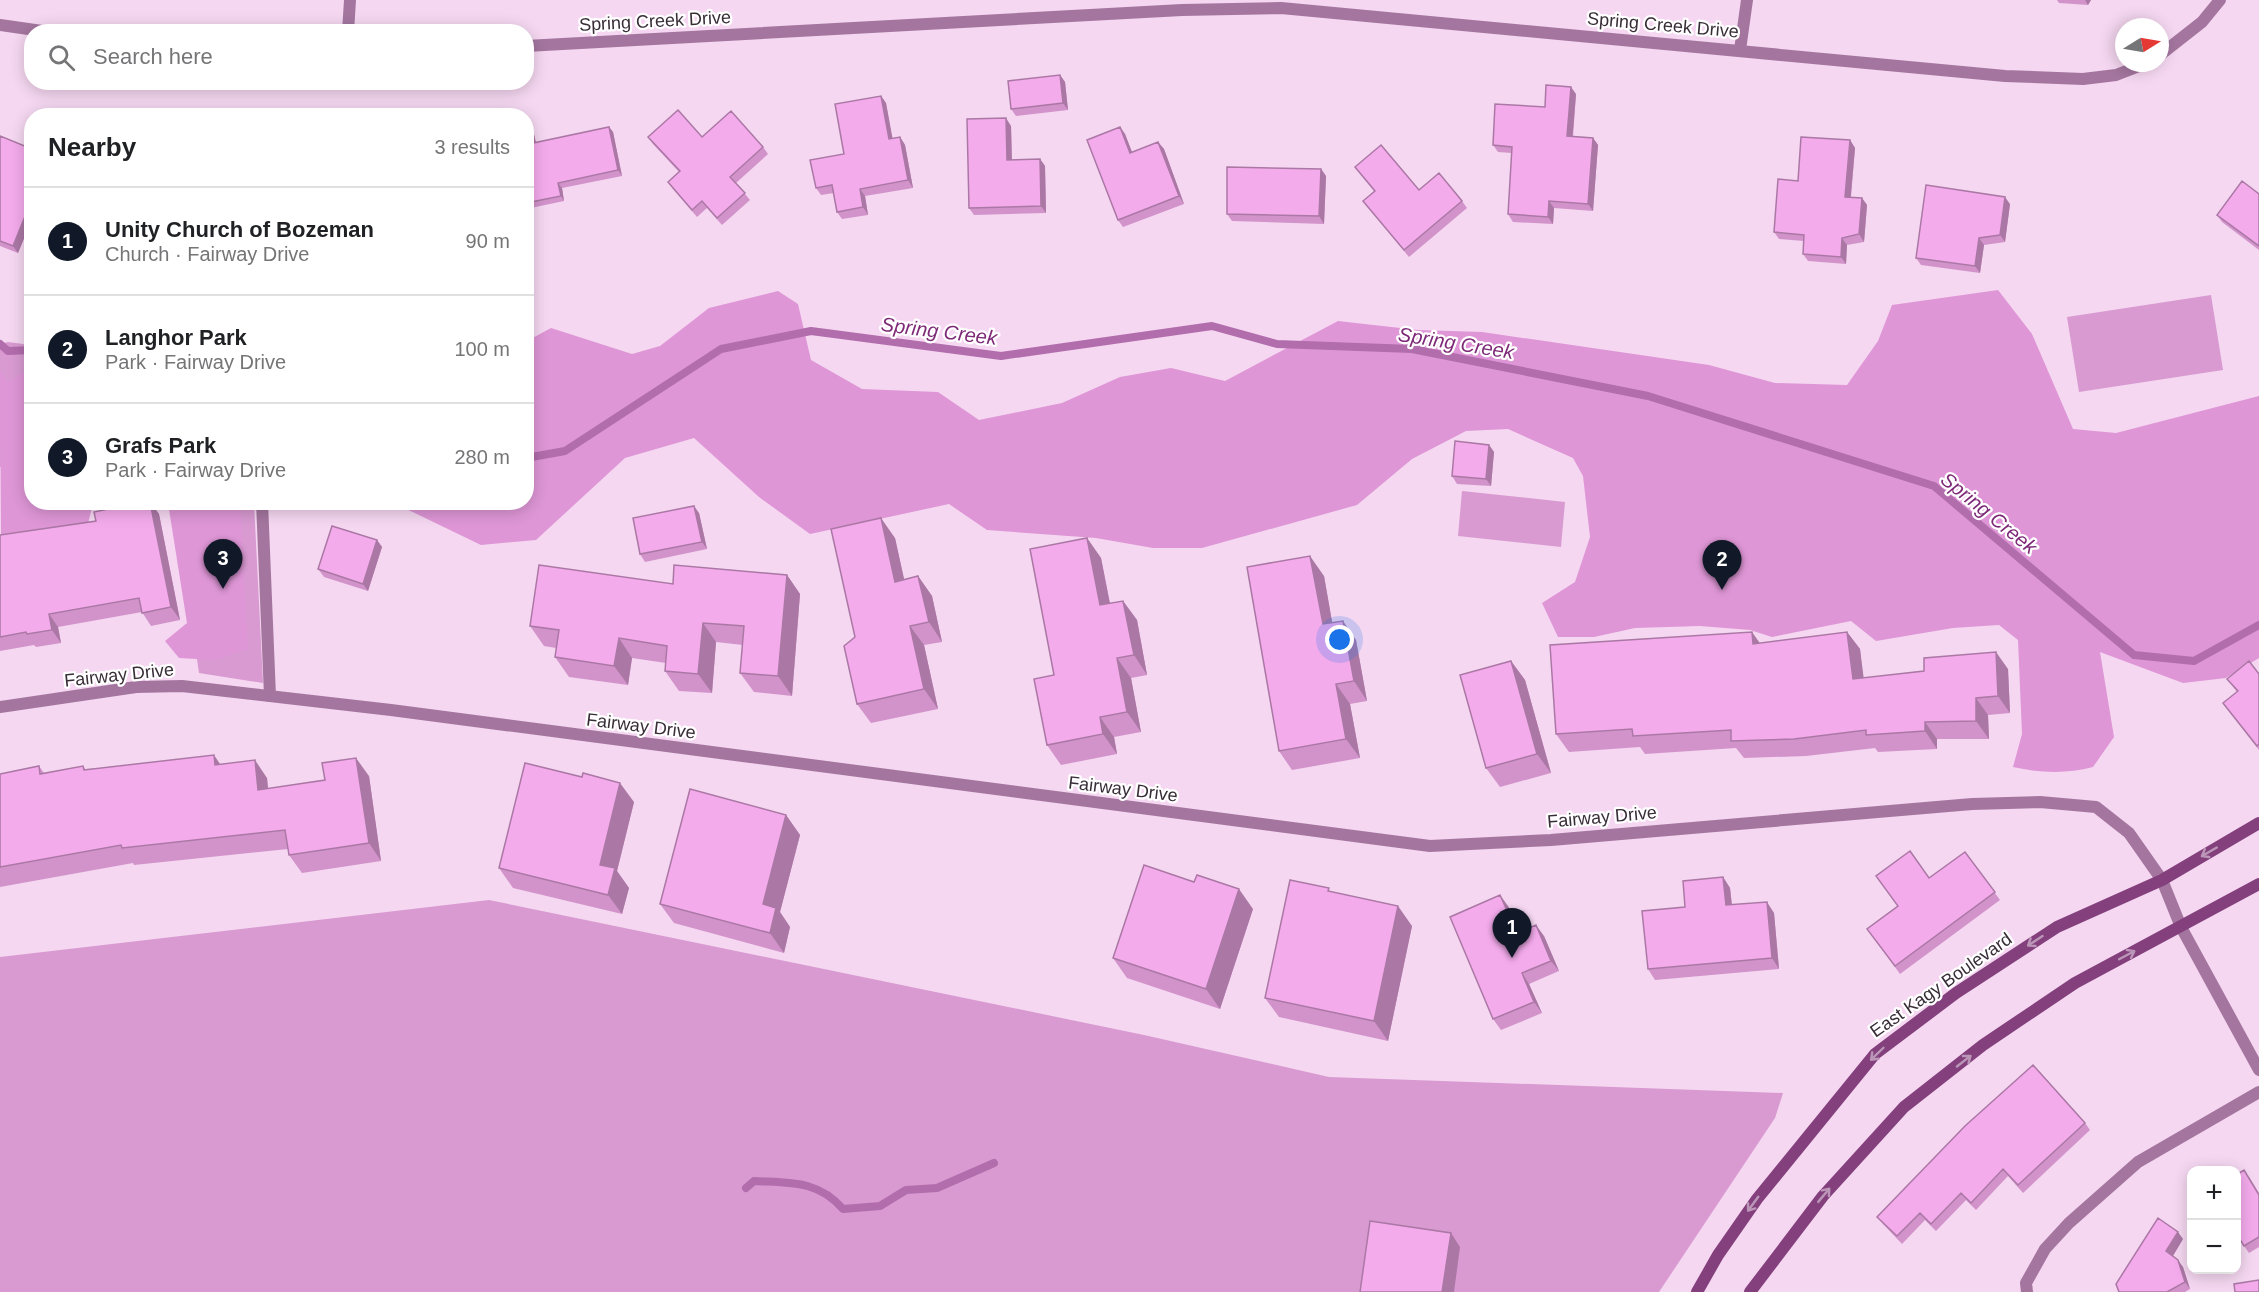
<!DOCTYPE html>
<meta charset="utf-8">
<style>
body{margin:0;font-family:Arial,sans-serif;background:#f6f6f6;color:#202124}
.controls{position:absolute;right:18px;bottom:18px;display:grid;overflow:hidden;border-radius:12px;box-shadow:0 3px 15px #0003}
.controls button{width:54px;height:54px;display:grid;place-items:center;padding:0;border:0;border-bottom:2px solid #e0e0e0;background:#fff;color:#202124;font:30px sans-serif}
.compass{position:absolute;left:2115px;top:18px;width:54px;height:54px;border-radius:50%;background:#fff;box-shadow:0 3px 15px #0003;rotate:79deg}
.you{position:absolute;left:1340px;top:640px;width:21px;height:21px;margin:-15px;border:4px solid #fff;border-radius:50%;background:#1a73e8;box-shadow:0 0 0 9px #1a73e833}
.badge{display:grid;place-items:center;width:39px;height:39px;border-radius:50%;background:#111827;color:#fff;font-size:20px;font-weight:700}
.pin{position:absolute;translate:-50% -50px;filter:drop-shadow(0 2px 3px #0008)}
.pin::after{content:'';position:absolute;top:32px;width:21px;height:18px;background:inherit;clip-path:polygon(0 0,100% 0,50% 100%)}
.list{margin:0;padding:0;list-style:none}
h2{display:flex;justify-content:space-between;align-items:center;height:78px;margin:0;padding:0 24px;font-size:26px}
h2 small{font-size:20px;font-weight:400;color:#757577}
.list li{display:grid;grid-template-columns:39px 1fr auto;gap:18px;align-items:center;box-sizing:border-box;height:108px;padding:0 24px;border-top:2px solid #e0e0e0}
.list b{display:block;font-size:22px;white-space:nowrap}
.list p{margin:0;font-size:20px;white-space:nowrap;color:#757577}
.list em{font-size:20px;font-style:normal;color:#757577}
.icon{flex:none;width:33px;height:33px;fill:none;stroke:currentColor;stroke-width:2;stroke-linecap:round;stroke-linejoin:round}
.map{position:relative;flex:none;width:2259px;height:1292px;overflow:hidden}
.search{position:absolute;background:#fff;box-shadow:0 3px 15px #0003;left:24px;top:24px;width:510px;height:66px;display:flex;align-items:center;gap:15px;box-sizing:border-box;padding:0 21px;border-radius:24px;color:#757577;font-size:22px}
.panel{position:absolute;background:#fff;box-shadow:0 3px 15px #0003;left:24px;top:108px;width:510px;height:402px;border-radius:24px}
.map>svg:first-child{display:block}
.green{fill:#d89ad1}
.forest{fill:#de96d6}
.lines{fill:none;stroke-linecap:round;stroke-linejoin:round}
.stream{stroke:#b26dac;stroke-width:8}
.lane{stroke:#a4769f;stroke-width:12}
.street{stroke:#a4769f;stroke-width:12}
.secondary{stroke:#83407d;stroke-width:12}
.wall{fill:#d293cb}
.shaded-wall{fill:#ab78a5}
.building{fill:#f4abec;stroke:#ab78a5;stroke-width:1.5}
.oneway{stroke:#bb96b8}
.labels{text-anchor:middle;stroke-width:4.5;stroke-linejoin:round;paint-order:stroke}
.street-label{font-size:18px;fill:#392e38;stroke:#fff}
.water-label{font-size:20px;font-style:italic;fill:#7d2977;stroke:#fff}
</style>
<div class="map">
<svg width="2259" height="1292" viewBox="0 0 2259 1292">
<rect width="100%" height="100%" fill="#f5d7f1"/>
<path class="green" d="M2211,295L2223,370L2079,392L2067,317Z
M8,342L31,345V472L0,467V344Z
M1462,491L1565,502L1561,547L1458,536Z
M174,503H254L263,683L199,673Z
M489,900L1144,1035L1329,1077L1783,1093L1775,1118L1659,1292H0V957Z"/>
<path class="forest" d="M1998,290L2032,334L2073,429L2116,433L2259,396V658L2226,678L2183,683L2100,652L2114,737L2093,767C2066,774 2040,773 2013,767L2022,734L2018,640L1999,625L1953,628L1876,641L1851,621L1772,637L1750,630L1700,626L1635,628L1594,637H1558L1542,603L1575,582L1590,537L1583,476L1573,458L1508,429L1466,431L1412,459L1357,505L1202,548H1153L1096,538L987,530L949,504L810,534L759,497L694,438L625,458L536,540L481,545L394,503L526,502L529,409L527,341L551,328L632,354L660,346L709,308L778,291L798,304L811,360L862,389L938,392L979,420L1062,403L1120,377L1171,368L1225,381L1338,321L1418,330L1482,332L1709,365L1775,383L1847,385L1878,341L1892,305Z
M31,368L32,502L93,503L86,532L1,539L0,369L7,382Z
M168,503H240L248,649L215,660L179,658L165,641L187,623Z"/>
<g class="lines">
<path class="stream" d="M0,344L8,351L32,350
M526,458L565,451L721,349L811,331L1001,356L1212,326L1277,344L1412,349L1648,396L1934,486L2134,655L2194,661L2259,625
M746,1188L754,1181C790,1183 818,1180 843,1209L880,1206L906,1190L937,1188L994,1163"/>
<path class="lane" d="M262,502L270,696"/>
<path class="street" d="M0,25L49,32
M348,32L350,0
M526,46L1182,10L1281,8L2005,76L2083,79L2116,75L2147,63
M1740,50L1747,0
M2160,55L2202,22L2220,0
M0,707L136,687L182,686L391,710L1430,846L1551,840L1972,804L2040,802L2096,807L2129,833L2162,880L2181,927L2259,1070
M2027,1292L2026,1283L2045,1249L2069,1223L2138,1162L2259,1092"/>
<path class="secondary" d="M1697,1292L1718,1255L1757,1199L1875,1054L1956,993L2057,927L2162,880L2259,823
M1750,1292L1823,1196L1904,1107L1983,1045L2075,983L2259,884"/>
</g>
<path class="wall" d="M2057,0H2091L2088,5L2059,3Z
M1060,75L1065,82L1068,110L1016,116L1011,109Z
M1576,94L1573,137L1593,138L1598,145L1593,211L1554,208L1553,224L1513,222L1508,214L1512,153L1498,152L1493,145L1545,107Z
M881,96L886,103L892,139L900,137L905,145L913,188L865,196L868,215L842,219L837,212L834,193L821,195L816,188L844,154Z
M526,120L532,125L536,143L609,127L613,132L622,176L562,188L564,201L526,209Z
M1011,126L1012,160L1040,159L1045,166L1046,213L974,215L969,208Z
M1120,127L1125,134L1132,152L1158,142L1164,149L1184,204L1123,227L1118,220Z
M0,136L32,149V219L18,253L0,246Z
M648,137H702L763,147L768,154L736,183L750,200L722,225L707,208L697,217L673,189L668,182L679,172L653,144Z
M1850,140L1855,148L1851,197L1862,198L1867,205L1864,242L1847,245L1846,264L1808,261L1803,254L1804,241L1779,239L1774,232L1798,181Z
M1355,167L1419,190L1462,201L1467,208L1409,257L1363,201L1374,191Z
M1321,169L1326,176L1324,224L1232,221L1227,214Z
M2259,194V250L2222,222L2217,215Z
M2010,204L2005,242L1984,245L1980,273L1921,265L1916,258Z
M1489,445L1494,452L1491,486L1457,484L1452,476Z
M141,502H151L159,514L180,620L151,626L142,612L58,627L61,643L36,647L34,645L0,651V535L96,521Z
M699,513L707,549L645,562L640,554Z
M895,538L904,580L918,576L932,596L942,642L924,645L938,709L871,723L857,704L855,637Z
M1087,538L1101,558L1110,603L1123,601L1137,620L1147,675L1131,678L1141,732L1114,737L1117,754L1061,765L1047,745L1054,675Z
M377,540L382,547L368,591L324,577L318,569Z
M787,575L800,594L792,696L754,692L740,673L743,645L716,642L712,693L679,691L665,671L666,663L632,658L628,685L569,677L555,657L556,648L544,646L530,626L673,584Z
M1324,576L1332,622L1356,640L1367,701L1350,704L1360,758L1292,770L1279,751Z
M1847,632L1860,649L1863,678L2008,669L2010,713L1988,715L1989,739H1937V749L1878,752L1875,748L1806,756L1744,758L1736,748L1645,754L1640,747L1569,752L1556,734L1760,643Z
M1511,661L1525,680L1551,773L1500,787L1486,768Z
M2259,674V750L2223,703L2237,692L2227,679Z
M220,764L267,778L268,789L369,776L381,861L302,873L289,855L288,849L134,865L133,863L0,887V774L39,766L44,773L83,766L85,769Z
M634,802L617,871L629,888L622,914L513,888L499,868Z
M786,815L800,835L780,912L790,927L784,953L674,923L660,904Z
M1965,852L2000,900L1900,974L1867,929L1898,906L1929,878Z
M1723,877L1730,888L1732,905L1774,913L1779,969L1655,980L1648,969L1685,907Z
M1331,892L1412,926L1388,1041L1279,1017L1265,998Z
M1508,906L1519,932L1544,936L1559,971L1529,984L1542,1013L1501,1030L1493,1019Z
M1253,909L1220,1009L1127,978L1113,958Z
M2085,1123L2090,1130L2023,1193L2008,1176L1976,1210L1966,1200L1936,1231L1925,1220L1902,1244L1883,1224L1877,1217Z
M2249,1177L2259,1193V1247L2249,1253L2244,1246Z
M2183,1239L2173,1256L2183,1267L2190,1289L2185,1292H2119Z"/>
<path class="shaded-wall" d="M2085,0H2091L2088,5Z
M1060,75L1065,82L1068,110L1063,103Z
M1571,87L1576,94L1572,143L1567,136Z
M881,96L886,103L894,146L889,139Z
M1006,118L1011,126L1012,167L1007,160Z
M528,120L532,125L537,148L533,143Z
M609,127L613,132L622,176L618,170Z
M1120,127L1125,134L1135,160L1130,153Z
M900,137L905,145L913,188L908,180Z
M1593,138L1598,145L1593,211L1588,204Z
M1850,140L1855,148L1850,204L1845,197Z
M1158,142L1164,149L1184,204L1179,196Z
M1040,159L1045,166L1046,213L1041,206Z
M1321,169L1326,176L1324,224L1319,216Z
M558,183L562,188L564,201L561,196Z
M860,189L865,196L868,215L863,207Z
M2005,197L2010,204L2005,242L2000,235Z
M1862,198L1867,205L1864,242L1859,234Z
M1549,201L1554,208L1553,224L1548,217Z
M28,209L32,215V219L18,253L13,246Z
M1842,238L1847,245L1846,264L1841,257Z
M1979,238L1984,245L1980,273L1975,266Z
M1489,445L1494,452L1491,486L1486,479Z
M150,502L159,514L180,620L171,607Z
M694,506L699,513L707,549L702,542Z
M881,518L895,538L909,601L895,582Z
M1087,538L1101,558L1114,625L1100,605Z
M377,540L382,547L368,591L363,584Z
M1310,556L1324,576L1336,644L1323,624Z
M787,575L800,594L792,696L778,676Z
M918,576L932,596L942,642L929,622Z
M1123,601L1137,620L1147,675L1134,655Z
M49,614L58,627L61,643L52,630Z
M1343,621L1356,640L1367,701L1354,681Z
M703,623L716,642L712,693L698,674Z
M910,626L924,645L938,709L924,689Z
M1752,632L1764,649L1753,644Z
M1847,632L1860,649L1866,696L1853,679Z
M619,638L632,658L628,685L614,666Z
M1996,652L2008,669L2010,713L1998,696Z
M1117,658L1131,678L1141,732L1127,712Z
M1511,661L1525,680L1551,773L1537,754Z
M1336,684L1350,704L1360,758L1346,739Z
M1976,698L1988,715L1989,739L1976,721Z
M1100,717L1114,737L1117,754L1103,734Z
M1925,722L1937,739V749L1925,731Z
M214,755L226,773L215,765Z
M356,758L369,776L381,861L369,843Z
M255,760L267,778L270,808L258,790Z
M620,783L634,802L617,871L629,888L622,914L608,895L600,865Z
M786,815L800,835L780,912L790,927L784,953L770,933L763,904Z
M1723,877L1730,888L1733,916L1726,905Z
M1239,889L1253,909L1220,1009L1206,989Z
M1500,895L1508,906L1524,944L1517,933Z
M1767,902L1774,913L1779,969L1772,958Z
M1398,906L1412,926L1388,1041L1374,1021Z
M1536,925L1544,936L1559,971L1551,961Z
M1522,973L1529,984L1542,1013L1534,1002Z
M2178,1232L2183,1239L2171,1259L2166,1251Z
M1451,1233L1460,1247L1454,1292H1442Z
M2178,1260L2183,1267L2190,1289L2185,1282Z"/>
<path class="building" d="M1060,75L1063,103L1011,109L1008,81Z
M1546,85L1571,87L1567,136L1593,138L1588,204L1549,201L1548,217L1508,214L1512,147L1493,145L1495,104L1545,107Z
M881,96L889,139L900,137L908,180L860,189L863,207L837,212L832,185L816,188L810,160L844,154L835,104Z
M678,110L702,137L731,111L763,147L730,177L745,193L717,218L702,201L692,210L668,182L680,171L648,137Z
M1006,118L1007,160L1040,159L1041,206L969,208L967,119Z
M526,120H528L533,143L609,127L618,170L558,183L561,196L526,203Z
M1120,127L1130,153L1158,142L1179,196L1118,220L1087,140Z
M0,136L32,149V211L28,209L13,246L0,241Z
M1801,137L1850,140L1845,197L1862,198L1859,234L1842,238L1841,257L1803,254L1804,235L1774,232L1778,179L1798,181Z
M1381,145L1419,190L1439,173L1462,201L1404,250L1363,201L1375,191L1355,167Z
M1227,167L1321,169L1319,216L1227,214Z
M2242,181L2259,194V246L2217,215Z
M1926,185L2005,197L2000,235L1979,238L1975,266L1916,258Z
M1455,441L1489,445L1486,479L1452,476Z
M141,502H150L171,607L142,613L139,598L49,614L52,630L27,634L26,632L0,637V535L96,521L94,512Z
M694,506L702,542L640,554L633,518Z
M881,518L895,582L918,576L929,622L910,626L924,689L857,704L844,646L855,637L831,529Z
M332,526L377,540L363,584L318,569Z
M1087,538L1100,605L1123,601L1134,655L1117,658L1127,712L1100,717L1103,734L1047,745L1034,679L1054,675L1030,549Z
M1310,556L1323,624L1343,621L1354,681L1336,684L1346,739L1279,751L1247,567Z
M539,565L673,584L674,565L787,575L778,676L740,673L744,626L703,623L698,674L665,671L667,646L619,638L614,666L555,657L559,630L530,626Z
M1752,632L1753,644L1847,632L1853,679L1924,671V658L1996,652L1998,696L1976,698V721L1925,722V731L1866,735V730L1794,739L1731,741V730L1633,736L1632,729L1556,734L1550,645Z
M1511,661L1537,754L1486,768L1460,675Z
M2249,661L2259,674V744L2257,746L2223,703L2238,691L2227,679Z
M214,755L215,765L255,760L258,790L325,780L322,763L356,758L369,843L289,855L285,830L122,848L121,845L0,867V774L39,766L40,774L83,766L84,770Z
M525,763L582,777L583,773L620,783L600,865L615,868L608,895L499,868Z
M690,789L786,815L763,904L776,908L770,933L660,904Z
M1910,851L1929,878L1965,852L1995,892L1895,966L1867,929L1898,906L1876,876Z
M1144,865L1194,882L1197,875L1239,889L1206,989L1113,958Z
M1723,877L1726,905L1767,902L1772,958L1648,969L1642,911L1685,907L1683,881Z
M1290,880L1329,888L1328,891L1398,906L1374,1021L1265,998Z
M1500,895L1517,933L1536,925L1551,961L1522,973L1534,1002L1493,1019L1450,917Z
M2033,1065L2085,1123L2018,1185L2003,1169L1971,1203L1961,1193L1931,1224L1920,1213L1897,1236L1877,1217L1965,1126Z
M2244,1170L2259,1195V1237L2244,1246L2236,1233V1175Z
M2158,1218L2178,1232L2166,1251L2178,1260L2185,1282L2167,1292H2119L2116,1284Z
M1370,1221L1451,1233L1442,1292H1360Z
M2259,1280V1292H2235L2234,1284Z"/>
<defs><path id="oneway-shaft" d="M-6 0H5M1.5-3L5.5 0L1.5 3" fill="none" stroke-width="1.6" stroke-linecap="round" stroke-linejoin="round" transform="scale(1.5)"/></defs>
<g class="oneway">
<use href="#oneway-shaft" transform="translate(2209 852) rotate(150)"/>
<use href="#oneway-shaft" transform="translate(2035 941) rotate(147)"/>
<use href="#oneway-shaft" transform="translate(2127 955) rotate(-28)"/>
<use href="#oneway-shaft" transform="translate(1877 1054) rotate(136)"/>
<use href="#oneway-shaft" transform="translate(1964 1061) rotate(-38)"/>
<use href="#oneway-shaft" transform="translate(1824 1195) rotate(-50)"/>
<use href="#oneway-shaft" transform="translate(1753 1204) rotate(126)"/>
</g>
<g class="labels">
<g class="street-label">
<text transform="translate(655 21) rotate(-3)" y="6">Spring Creek Drive</text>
<text transform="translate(1663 25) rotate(5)" y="6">Spring Creek Drive</text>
<text transform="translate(119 675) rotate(-6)" y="6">Fairway Drive</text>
<text transform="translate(641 726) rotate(7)" y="6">Fairway Drive</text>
<text transform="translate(1123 789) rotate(7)" y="6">Fairway Drive</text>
<text transform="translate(1602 817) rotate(-5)" y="6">Fairway Drive</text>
<text transform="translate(1941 985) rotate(-35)" y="6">East Kagy Boulevard</text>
</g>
<g class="water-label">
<text transform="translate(939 331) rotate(7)" y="7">Spring Creek</text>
<text transform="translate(1456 343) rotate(9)" y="7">Spring Creek</text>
<text transform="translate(1989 513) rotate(39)" y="7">Spring Creek</text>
</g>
</g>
</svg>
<div class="controls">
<button>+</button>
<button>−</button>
</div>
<svg class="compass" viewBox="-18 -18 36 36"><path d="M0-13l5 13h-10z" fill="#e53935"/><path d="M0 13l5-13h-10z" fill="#757577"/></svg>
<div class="you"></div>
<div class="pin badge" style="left:1512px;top:958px">1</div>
<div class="pin badge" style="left:1722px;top:590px">2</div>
<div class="pin badge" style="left:223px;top:589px">3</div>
<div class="search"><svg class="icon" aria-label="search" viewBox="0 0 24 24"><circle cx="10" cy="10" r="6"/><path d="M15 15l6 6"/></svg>Search here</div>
<section class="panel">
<h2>Nearby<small>3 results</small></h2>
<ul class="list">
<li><span class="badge">1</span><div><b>Unity Church of Bozeman</b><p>Church · Fairway Drive</p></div><em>90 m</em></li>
<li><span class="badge">2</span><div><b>Langhor Park</b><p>Park · Fairway Drive</p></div><em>100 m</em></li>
<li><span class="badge">3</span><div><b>Grafs Park</b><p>Park · Fairway Drive</p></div><em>280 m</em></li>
</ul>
</section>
</div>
